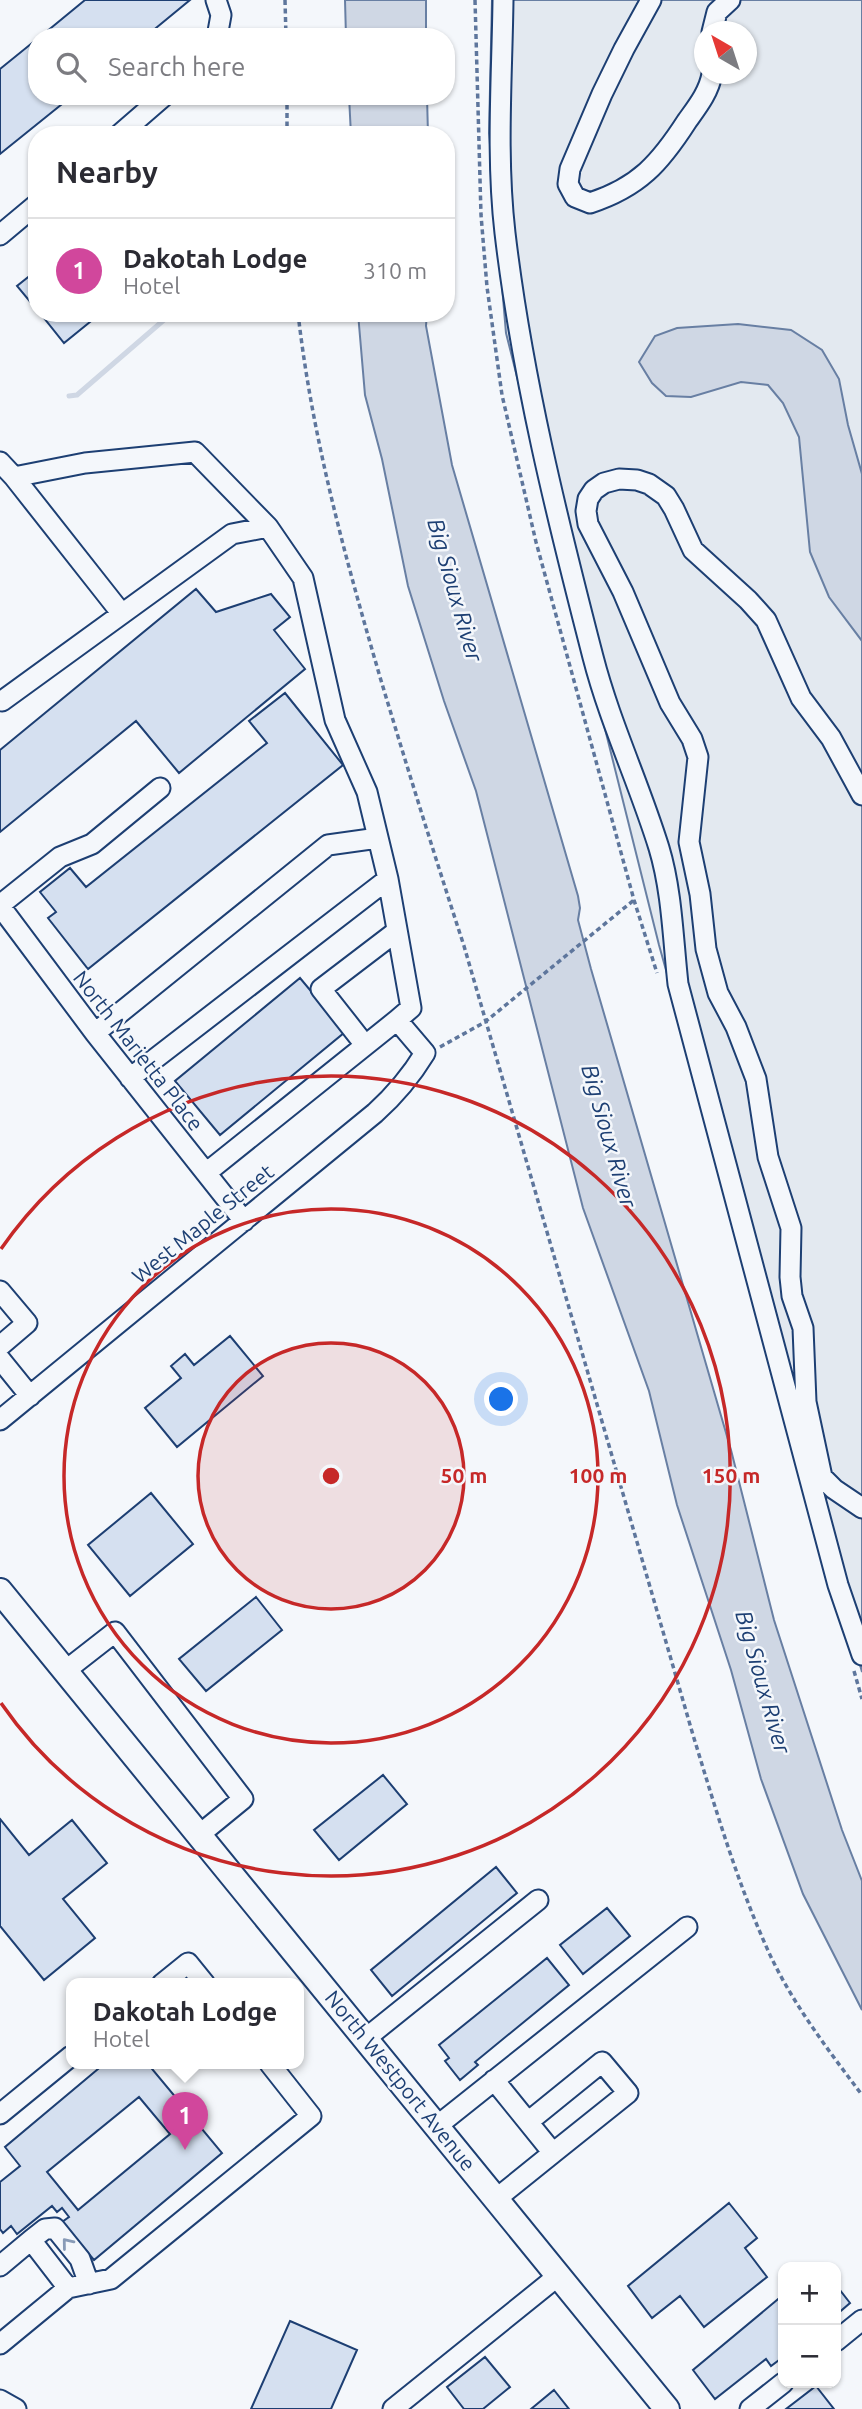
<!DOCTYPE html>
<meta charset="utf-8">
<style>
body{margin:0;font-family:Ubuntu,sans-serif;background:#f7f7f7;color:#2b2b33}
.controls{position:absolute;right:21px;bottom:21px;display:grid;overflow:hidden;border-radius:14px;box-shadow:0 2px 5px #0004}
.controls button{width:63px;height:63px;display:grid;place-items:center;padding:0;border:0;border-bottom:2px solid #e1e1e2;background:#fff;color:#2b2b33;font:35px sans-serif}
.compass{position:absolute;left:694px;top:21px;width:63px;height:63px;border-radius:50%;background:#fff;box-shadow:0 2px 5px #0004;rotate:321deg}
.you{position:absolute;left:502px;top:1400px;width:24px;height:24px;margin:-18px;border:5px solid #fff;border-radius:50%;background:#1a73e8;box-shadow:0 0 0 10px #1a73e833}
.badge{display:grid;place-items:center;width:46px;height:46px;border-radius:50%;background:#c62828;color:#fff;font-size:23px;font-weight:700}
.pin{position:absolute;translate:-50% -58px;filter:drop-shadow(0 2px 4px #0008)}
.pin::after{content:'';position:absolute;top:37px;width:24px;height:21px;background:inherit;clip-path:polygon(0 0,100% 0,50% 100%)}
.popup{position:absolute;left:66px;top:1978px;width:238px;height:91px;box-sizing:border-box;display:grid;place-content:center;border-radius:14px;background:#fff;filter:drop-shadow(0 2px 5px #0005);font-size:23px;white-space:nowrap;color:#7c7c81}
.popup b{font-size:26px;color:#2b2b33}
.popup::after{content:'';position:absolute;left:50%;top:100%;margin-left:-14px;border:14px solid transparent;border-top-color:#fff}
.list{margin:0;padding:0;list-style:none}
h2{display:flex;justify-content:space-between;align-items:center;height:91px;margin:0;padding:0 28px;font-size:30px}
h2 small{font-size:23px;font-weight:400;color:#7c7c81}
.list li{display:grid;grid-template-columns:46px 1fr auto;gap:21px;align-items:center;box-sizing:border-box;height:105px;padding:0 28px;border-top:2px solid #e1e1e2}
.list b{display:block;font-size:26px;white-space:nowrap}
.list p{margin:0;font-size:23px;white-space:nowrap;color:#7c7c81}
.list em{font-size:23px;font-style:normal;color:#7c7c81}
.icon{flex:none;width:38px;height:38px;fill:none;stroke:currentColor;stroke-width:2;stroke-linecap:round;stroke-linejoin:round}
.map{position:relative;flex:none;width:862px;height:2409px;overflow:hidden}
.search{position:absolute;background:#fff;box-shadow:0 2px 5px #0004;left:28px;top:28px;width:427px;height:77px;display:flex;align-items:center;gap:18px;box-sizing:border-box;padding:0 24px;border-radius:28px;color:#7c7c81;font-size:26px}
.panel{position:absolute;background:#fff;box-shadow:0 2px 5px #0004;left:28px;top:126px;width:427px;height:196px;border-radius:28px}
.map>svg:first-child{display:block}
.green{fill:#e3e9f0;stroke:#687fa3;stroke-width:2;fill-rule:evenodd}
.water{fill:#cfd7e4;stroke:#687fa3;stroke-width:2}
.lines{fill:none;stroke-linecap:round;stroke-linejoin:round}
.stream{stroke:#cfd7e4;stroke-width:5}
.building{fill:#d5e0f0;stroke:#1d3f73;stroke-width:2;fill-rule:evenodd}
.minor-casing{stroke:#1d3f73;stroke-width:23}
.major-casing{stroke:#1d3f73;stroke-width:28}
.path{stroke:#5e769c;stroke-width:3.5;stroke-dasharray:5 3.5;stroke-linecap:butt}
.minor{stroke:#f4f7fb;stroke-width:19}
.major{stroke:#f4f7fb;stroke-width:24}
.oneway{stroke:#889bb7}
.ring{fill:none;stroke:#c62828;stroke-width:3.5}
.labels{text-anchor:middle;stroke-width:5;stroke-linejoin:round;paint-order:stroke}
.street-label{font-size:21px;fill:#1d3f73;stroke:#f4f7fb}
.water-label{font-size:23px;font-style:italic;fill:#1d3f73;stroke:#f4f7fb}
.centre{fill:#c62828;stroke:#f4f7fb;stroke-width:3.5}
.ring-label{font-size:21px;text-anchor:middle;font-weight:bold;fill:#c62828;stroke:#f4f7fb;stroke-width:5;stroke-linejoin:round;paint-order:stroke}
</style>
<div class="map">
<svg width="862" height="2409" viewBox="0 0 862 2409">
<rect width="100%" height="100%" fill="#f4f7fb"/>
<path class="green" d="M492,0H862V1672L659,945L506,333L489,133ZM704,32H746V74H704Z"/>
<path class="water" d="M345,0H426V37H346Z
M349,96H427L428,135H351Z
M358,313H427L426,326L452,465L578,896L580,908L578,920L591,969L731,1450L774,1620L842,1830L862,1881V2010L803,1894L761,1779L731,1670L677,1505L649,1391L583,1208L476,791L444,701L408,586L382,459L365,395Z
M738,324L791,330L822,350L839,379L848,425L862,474V641L829,597L810,552L799,437L783,403L768,385L741,382L691,397L666,396L652,383L639,362L655,336L677,328Z"/>
<g class="lines">
<path class="stream" d="M69,396L77,395L172,313"/>
</g>
<path class="building" d="M85,0H190L145,37H40Z
M37,39V96H72L0,154V69Z
M37,270V310L17,286Z
M40,313H101L64,343Z
M196,589L216,612L271,594L290,617L274,630L305,669L179,773L136,721L0,832V750Z
M285,693L343,765L88,969L48,918L56,912L40,892L70,868L86,887L267,743L249,721Z
M300,978L345,1032L220,1135L175,1081Z
M230,1336L263,1376L177,1447L145,1408L181,1378L171,1366L185,1354L194,1365Z
M151,1493L193,1544L130,1596L88,1545Z
M256,1597L282,1630L206,1691L179,1659Z
M383,1775L407,1804L339,1860L314,1830Z
M0,1819L29,1855L72,1820L107,1863L63,1899L95,1938L44,1980L0,1926Z
M496,1867L517,1893L392,1996L371,1970Z
M607,1908L630,1936L583,1974L560,1945Z
M547,1958L569,1985L475,2062L478,2065L460,2080L445,2061L449,2058L439,2045Z
M104,2064H148L222,2153L94,2260L62,2222L69,2217L62,2208L57,2212L52,2206L17,2234L11,2226L3,2233L0,2229V2182L20,2166L5,2147ZM139,2097L170,2134L78,2210L47,2172Z
M729,2203L757,2238L745,2248L767,2277L704,2327L680,2296L652,2318L628,2286Z
M836,2285L850,2303L836,2315Z
M783,2295V2357L771,2366L766,2359L715,2399L693,2370Z
M290,2321L357,2350L331,2409H251Z
M485,2357L510,2387L483,2409H464L447,2387Z
M816,2386L834,2409H786Z
M554,2390L569,2409H531Z"/>
<g class="lines">
<g class="minor-casing">
<path id="minor" d="M216,0L221,15L217,37
M503,0C502,78 496,155 505,233C522,377 557,518 593,657C610,723 639,783 659,848C672,891 673,939 678,984L838,1585L862,1655
M651,0L624,49L602,94L570,169L568,184L575,197L590,203C639,187 660,163 687,121C697,107 709,92 712,74
M712,32L717,12L730,0
M119,135L164,96
M0,235L37,204
M0,462L14,477L85,463L195,452L268,527
M14,477L122,614
M2,701L232,534L268,527L303,578L335,720L367,792L388,879L130,1078
M862,795L831,738L801,698L766,620L748,600L693,550L674,509L666,496L649,484L637,480L619,479L604,483L594,490L588,499L586,511L588,524L623,592L670,703L692,739L698,757L689,842L700,894L706,949L718,993L736,1027L756,1079L768,1157L791,1228L790,1277L792,1296L803,1328L806,1402L822,1477L834,1489L862,1508
M0,905L60,857L92,844L160,788
M0,906L95,1033L244,1221
M95,1033L328,845L378,838
M365,1045L321,989L397,931
M206,1173L397,1020
M0,1291L27,1323L0,1346
M0,1359L30,1396
M0,1420L375,1113C395,1095 411,1076 425,1053L397,1020L411,1008L388,879
M65,1671L115,1632L243,1799L199,1835
M162,1984L188,1963L205,1984
M365,2039L538,1900
M494,2080L553,2153L496,2199
M0,2114L71,2056
M528,2122L602,2062L628,2093L553,2153
M437,2126L687,1927
M31,2240L45,2229L55,2228L80,2259L89,2284
M0,2266L31,2240L68,2288L0,2344
M68,2288L111,2279L311,2116L270,2064
M836,2341L862,2320
M0,2400L16,2409
M393,2409L558,2276
M750,2409L783,2383"/>
</g>
<g class="major-casing">
<path id="major" d="M0,1591L667,2409"/>
</g>
<path class="path" d="M285,0L286,37
M475,0L481,215L487,287L502,395L536,542L634,900L657,973
M287,96V135
M298,313C312,437 345,557 380,677C407,767 435,857 464,946L693,1735C716,1810 738,1886 771,1957C795,2007 829,2051 862,2095
M440,1047L485,1022L634,900
M854,1671L862,1699"/>
<use href="#minor" class="minor"/>
<use href="#major" class="major"/>
</g>
<defs><path id="oneway-chevron" d="M-2-3.5L2.5 0L-2 3.5" fill="none" stroke-width="1.6" stroke-linecap="round" stroke-linejoin="round" transform="scale(1.75)"/></defs>
<use class="oneway" href="#oneway-chevron" transform="translate(67 2243) rotate(-129)"/>
<circle cx="331" cy="1476" r="133" fill="#c62828" fill-opacity=".12"/>
<g class="ring">
<circle cx="331" cy="1476" r="133"/>
<circle cx="331" cy="1476" r="267"/>
<path d="M1 1249A400 400 0 1 1 1 1703"/>
</g>
<g class="labels">
<g class="street-label">
<text transform="translate(138 1051) rotate(52)" y="7">North Marietta Place</text>
<text transform="translate(203 1224) rotate(-39)" y="7">West Maple Street</text>
<text transform="translate(400 2081) rotate(51)" y="7">North Westport Avenue</text>
</g>
<g class="water-label">
<text transform="translate(455 590) rotate(74)" y="8">Big Sioux River</text>
<text transform="translate(609 1136) rotate(74)" y="8">Big Sioux River</text>
<text transform="translate(763 1682) rotate(74)" y="8">Big Sioux River</text>
</g>
</g>
<circle cx="331" cy="1476" r="10" class="centre"/>
<g class="ring-label">
<text x="464" y="1483">50 m</text>
<text x="598" y="1483">100 m</text>
<text x="731" y="1483">150 m</text>
</g>
</svg>
<div class="controls">
<button>+</button>
<button>−</button>
</div>
<svg class="compass" viewBox="-18 -18 36 36"><path d="M0-13l5 13h-10z" fill="#e53935"/><path d="M0 13l5-13h-10z" fill="#7c7c81"/></svg>
<div class="you"></div>
<div class="pin badge" style="left:185px;top:2150px;background:#d1479c">1</div>
<div class="popup"><b>Dakotah Lodge</b>Hotel</div>
<div class="search"><svg class="icon" aria-label="search" viewBox="0 0 24 24"><circle cx="10" cy="10" r="6"/><path d="M15 15l6 6"/></svg>Search here</div>
<section class="panel">
<h2>Nearby<small></small></h2>
<ul class="list">
<li><span class="badge" style="background:#d1479c">1</span><div><b>Dakotah Lodge</b><p>Hotel</p></div><em>310 m</em></li>
</ul>
</section>
</div>
